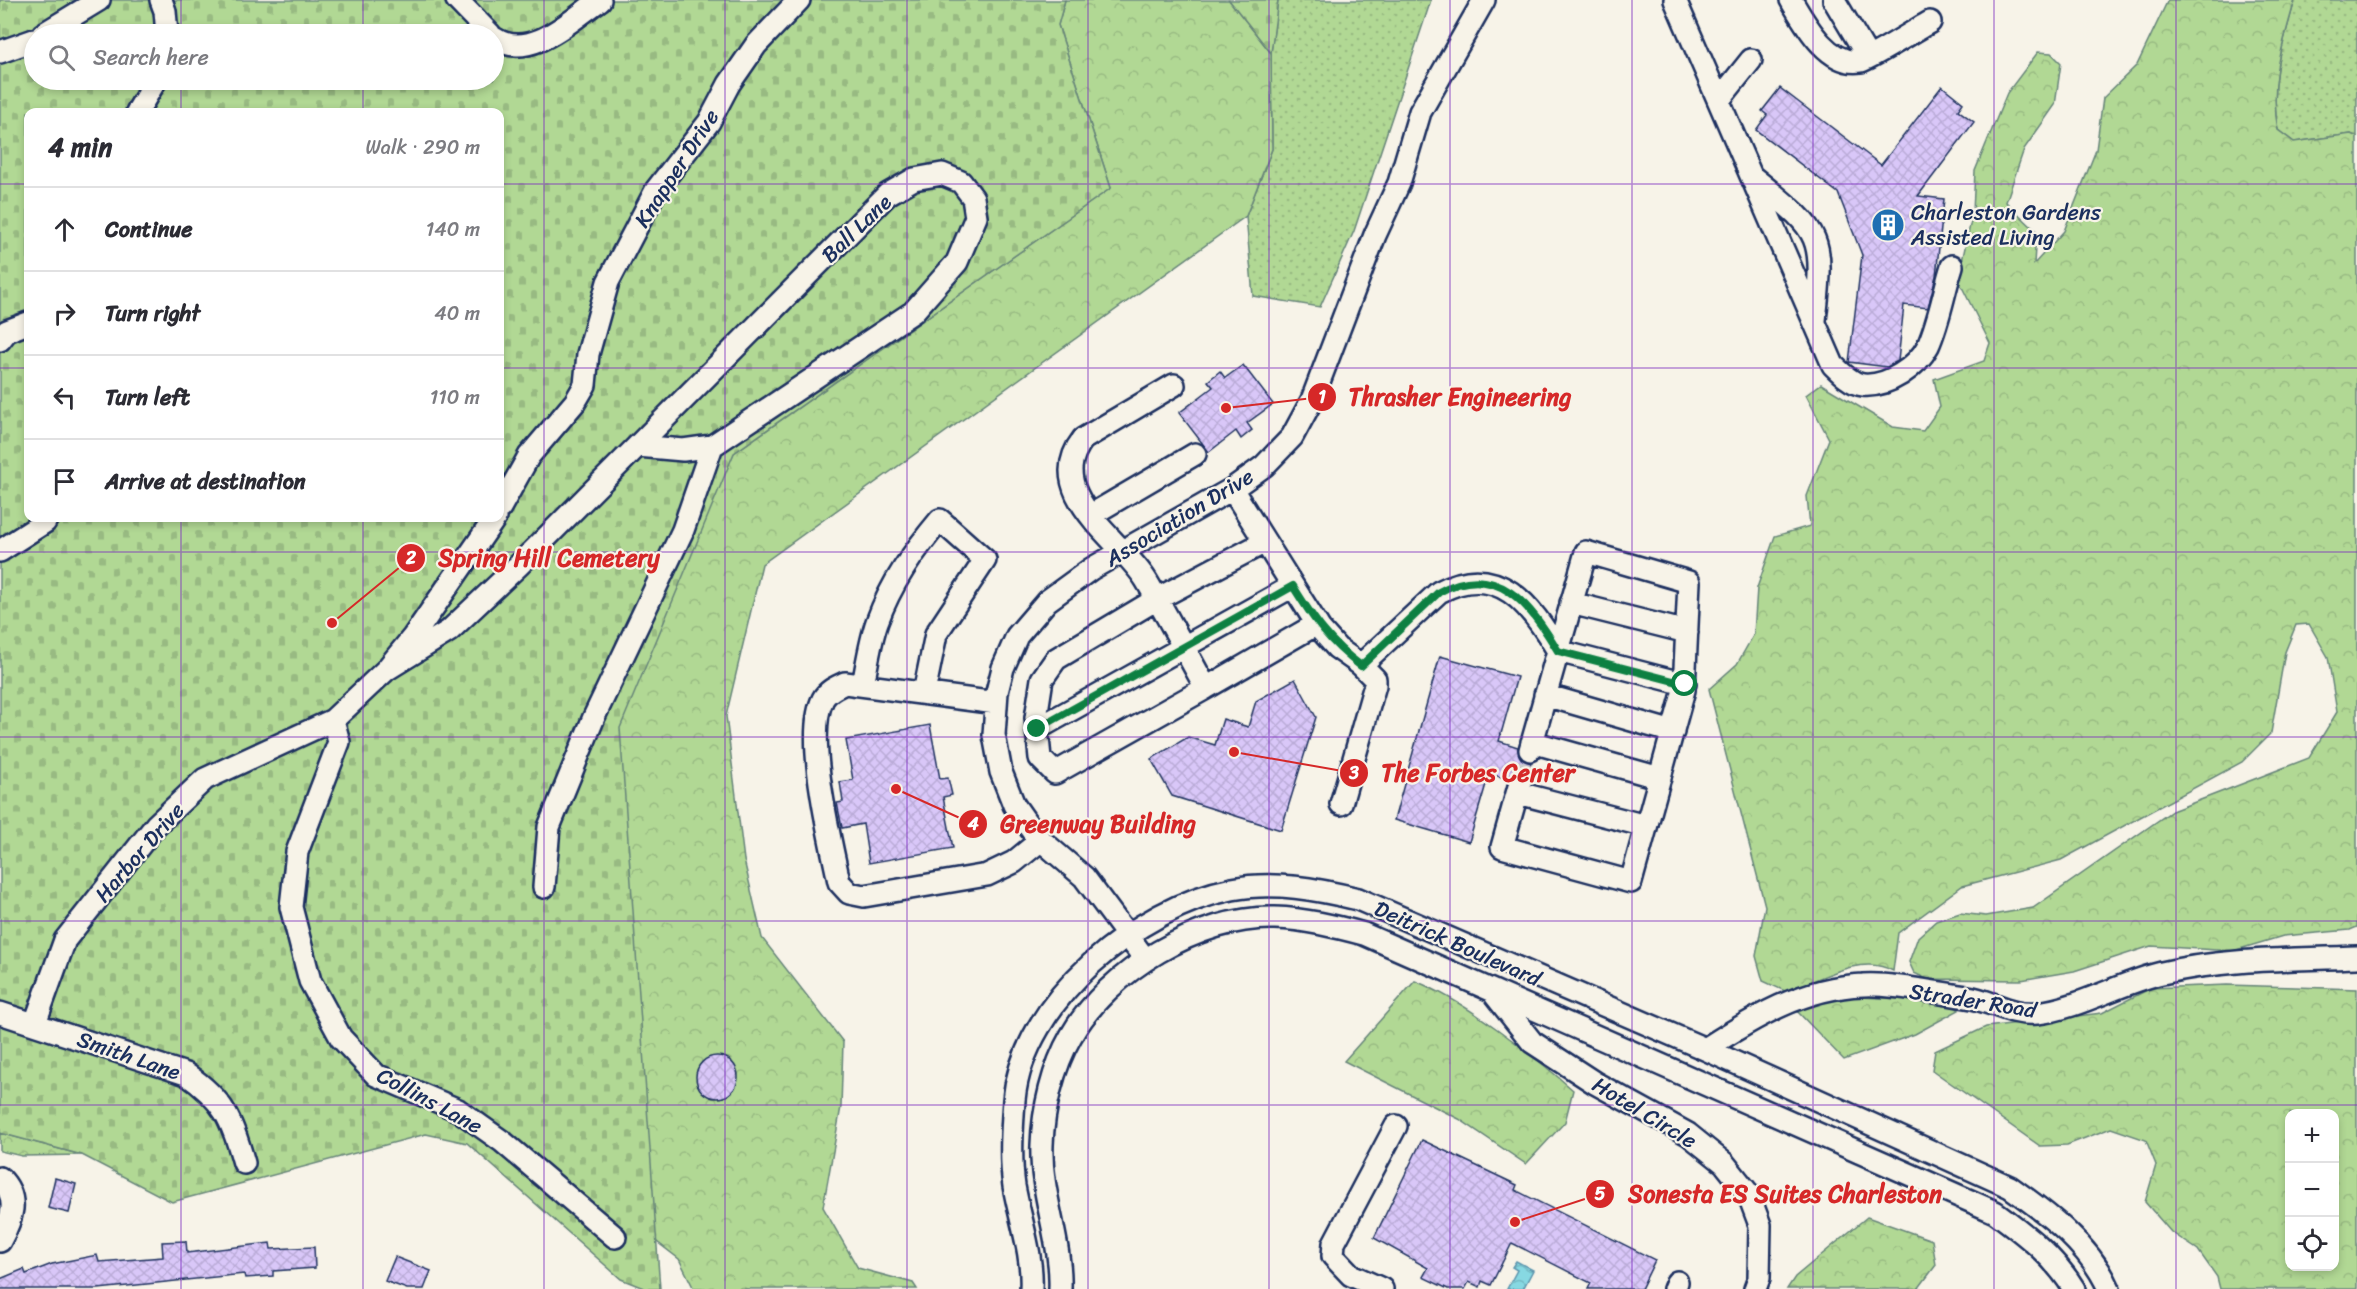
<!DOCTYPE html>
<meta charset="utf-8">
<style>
body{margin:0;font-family:Sriracha,sans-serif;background:#f2f2f3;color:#2b2b33}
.controls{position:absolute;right:18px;bottom:18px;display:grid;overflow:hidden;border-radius:12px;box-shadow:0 3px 9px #0003}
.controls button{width:54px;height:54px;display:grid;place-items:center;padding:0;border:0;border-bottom:2px solid #e1e1e2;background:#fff;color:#2b2b33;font:30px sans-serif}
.stop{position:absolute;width:18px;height:18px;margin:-14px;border:4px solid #0b8043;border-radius:50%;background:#fff}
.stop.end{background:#0b8043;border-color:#fff;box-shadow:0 2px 6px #0008}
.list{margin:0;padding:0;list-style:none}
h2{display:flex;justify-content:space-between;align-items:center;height:78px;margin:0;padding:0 24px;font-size:26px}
h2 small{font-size:20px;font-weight:400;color:#7c7c81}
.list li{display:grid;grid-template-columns:39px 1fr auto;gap:18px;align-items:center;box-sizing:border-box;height:84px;padding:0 24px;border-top:2px solid #e1e1e2}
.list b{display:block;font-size:22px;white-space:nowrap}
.list em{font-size:20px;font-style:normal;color:#7c7c81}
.icon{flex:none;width:33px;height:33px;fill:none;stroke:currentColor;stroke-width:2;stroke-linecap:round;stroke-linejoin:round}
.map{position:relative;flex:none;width:2357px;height:1289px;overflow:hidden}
.search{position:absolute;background:#fff;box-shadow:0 3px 9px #0003;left:24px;top:24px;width:480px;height:66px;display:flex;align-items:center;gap:15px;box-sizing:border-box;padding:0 21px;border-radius:33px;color:#7c7c81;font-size:22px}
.panel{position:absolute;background:#fff;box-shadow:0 3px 9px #0003;left:24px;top:108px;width:480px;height:414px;border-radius:12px}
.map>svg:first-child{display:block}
.grass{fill:url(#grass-dots);stroke:#668479;stroke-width:1.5}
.forest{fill:url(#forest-crowns);stroke:#668479;stroke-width:1.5;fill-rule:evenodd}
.cemetery{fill:url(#cemetery-stones);stroke:#668479;stroke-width:1.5;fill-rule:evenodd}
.water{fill:url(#water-waves);stroke:#5c94ad;stroke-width:1.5}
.building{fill:url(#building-cross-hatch);stroke:#1b2f5e;stroke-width:1.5}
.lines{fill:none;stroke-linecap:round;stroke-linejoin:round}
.minor-tunnel{stroke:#cbcccc;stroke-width:21;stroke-dasharray:21 10;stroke-linecap:butt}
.minor-casing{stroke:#1b2f5e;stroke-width:26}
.minor{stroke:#f7f3e8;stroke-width:21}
.route{stroke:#0b8043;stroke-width:8}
.grid{fill:none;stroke:#7b2cbf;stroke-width:1.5;stroke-opacity:0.55}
.labels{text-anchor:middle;stroke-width:4.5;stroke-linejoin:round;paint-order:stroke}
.street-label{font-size:22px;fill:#1b2f5e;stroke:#f7f3e8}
.poi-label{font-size:22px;fill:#1b2f5e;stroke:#f7f3e8;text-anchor:start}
.leader{fill:none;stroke:#d62828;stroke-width:2}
.callout-dot{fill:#d62828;stroke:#f7f3e8;stroke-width:2}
.mark-label{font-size:18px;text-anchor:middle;font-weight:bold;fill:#fff}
.callout-label{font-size:24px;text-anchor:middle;font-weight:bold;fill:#d62828;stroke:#f7f3e8;stroke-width:4.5;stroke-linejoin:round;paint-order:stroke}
</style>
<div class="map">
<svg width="2357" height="1289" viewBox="0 0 2357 1289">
<defs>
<pattern id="grass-dots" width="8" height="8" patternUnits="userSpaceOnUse" patternTransform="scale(1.5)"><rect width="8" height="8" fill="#b1d894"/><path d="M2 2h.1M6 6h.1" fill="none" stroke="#98ba82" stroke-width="1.8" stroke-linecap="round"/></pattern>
<pattern id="forest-crowns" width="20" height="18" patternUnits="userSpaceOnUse" patternTransform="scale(1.5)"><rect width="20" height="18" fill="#b1d894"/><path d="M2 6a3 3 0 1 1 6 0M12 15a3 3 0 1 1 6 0" fill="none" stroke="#98ba82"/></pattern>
<pattern id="cemetery-stones" width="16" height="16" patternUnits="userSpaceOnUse" patternTransform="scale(1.5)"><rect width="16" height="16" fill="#b1d894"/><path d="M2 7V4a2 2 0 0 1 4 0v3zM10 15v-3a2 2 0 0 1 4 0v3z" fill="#98ba82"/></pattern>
<pattern id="water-waves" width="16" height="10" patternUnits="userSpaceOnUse" patternTransform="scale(1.5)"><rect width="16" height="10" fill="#87d8e2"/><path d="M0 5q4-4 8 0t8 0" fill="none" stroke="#74bac4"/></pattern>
<pattern id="building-cross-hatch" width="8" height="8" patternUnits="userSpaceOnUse" patternTransform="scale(1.5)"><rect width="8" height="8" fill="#d9c7f8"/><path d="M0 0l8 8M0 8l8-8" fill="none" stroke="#baabd7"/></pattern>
</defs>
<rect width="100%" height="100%" fill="#f7f3e8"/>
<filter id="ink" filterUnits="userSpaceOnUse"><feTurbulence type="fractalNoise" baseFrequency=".0167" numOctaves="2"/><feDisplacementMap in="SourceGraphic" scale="12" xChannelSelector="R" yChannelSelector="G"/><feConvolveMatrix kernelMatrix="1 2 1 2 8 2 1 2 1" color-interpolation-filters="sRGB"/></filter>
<g filter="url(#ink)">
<path class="grass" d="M1278,0H1431L1354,231L1320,307L1253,296L1246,216L1272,149L1271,53Z
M2295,0H2357V137L2351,134L2294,142L2278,130C2269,85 2283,43 2295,0Z"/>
<path class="forest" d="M1065,0H1229L1271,53L1272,149L1246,216L762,564L726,716L744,860L762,938L843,1042L841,1107L823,1207L858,1268L913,1283L917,1289H694L679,1259L514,1132L605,723L734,453L1111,188L1058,25Z
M2168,0H2295C2283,43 2269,85 2278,130L2294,142L2351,134L2357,137V927L2350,930L2283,936L2233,951L2151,946L2074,971L2021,980L1927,979L1914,973L1909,962L1918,937L1936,921L1960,913L1986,916L2033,908L2172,811L2309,758L2337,712L2328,657L2309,624L2296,625L2285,652L2271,733L2242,762L2061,860L1962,886L1898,933L1893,971C1861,953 1819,980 1787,992L1763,981L1756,956L1765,906L1709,689L1737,664L1754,634L1757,588L1775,536L1810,526L1807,496L1829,439L1806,395L1821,384L1893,427L1923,431L1940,407L1934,379L1984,361L1990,343L1958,279L1973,212L1975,171L2007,93L2038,52L2051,53L2061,63L2055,105L2024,149L2006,202L2036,231L2034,264L2064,231L2096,150L2103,98L2137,65Z
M1415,981C1466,1001 1532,1054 1573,1090L1565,1122L1526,1164L1459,1119L1344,1061Z
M2227,985L2357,989V1289H2220L2217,1277L2198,1250L2171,1232L2145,1202L2156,1165L2146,1140L2111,1128L2067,1145L2040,1146L1932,1070L1935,1051L1986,1027L2102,1013L2151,988ZM2290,1114H2334V1266H2290Z
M1837,996L1947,1001L1959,1010L1915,1034L1844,1060L1797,1011Z
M0,1133L82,1155L22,1156L0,1151Z
M1867,1217L1932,1240L1936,1265L1918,1289H1787L1795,1277Z"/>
<path class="cemetery" d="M0,0H1065L1058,25L1111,188L734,453L620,728L660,1289H646L621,1279L467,1143L426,1134L172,1202L82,1155L0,1133ZM34,34H494V80H34ZM28,112H500V518H28Z
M1229,0H1278L1271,53Z"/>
<path class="water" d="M1516,1261L1533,1270L1523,1289H1507L1517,1270L1512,1267Z"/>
<path class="building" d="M1942,86L1963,103L1958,110L1974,122L1918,196L1944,199L1936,276L1928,308L1904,305L1898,361L1894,363L1887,367L1849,362L1862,255L1838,193L1756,130L1767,115L1762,111L1780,88L1881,165Z
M1243,365L1273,404L1247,423L1252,430L1241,439L1236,431L1209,452L1179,413L1213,387L1208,381L1220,371L1225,378Z
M1440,656L1517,677L1499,741L1518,747L1521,758L1531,762L1528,773L1516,771L1508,779L1489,774L1469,842L1394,820Z
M1295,679L1316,717L1281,830L1172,796L1151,759L1188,737L1215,745L1223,719L1248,727L1256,701Z
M930,725L940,779L948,778L952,795L943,797L953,848L869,863L863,824L842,828L837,803L843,802L840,782L853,780L846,740Z
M696 1077a21 21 0 1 1 42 0a21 21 0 1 1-42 0Z
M1422,1140L1517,1185L1515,1190L1655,1260L1641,1289H1588L1591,1283L1512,1243L1491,1285L1482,1281L1480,1287L1469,1282L1465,1289H1448L1423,1277L1428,1268L1374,1238Z
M55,1178L76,1184L69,1213L48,1208Z
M186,1241L187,1253L270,1243L271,1249L314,1247L315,1268L273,1271V1276L245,1278L244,1274L98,1289H0V1279L24,1269L26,1274L52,1264L97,1255L99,1262L163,1257L162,1242Z
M395,1257L431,1271L424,1289H407L385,1281Z"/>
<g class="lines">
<path class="minor-tunnel" d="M1520,783L1530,750"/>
<g class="minor-casing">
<path id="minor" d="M161,0L165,11L167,34
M457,0L490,34
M1675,0L1833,365C1841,373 1852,384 1863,385C1888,387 1917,367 1928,346C1939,322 1944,291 1952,266
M1791,0C1804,22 1828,67 1861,61C1872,58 1917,29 1930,22
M1834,0L1868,57
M43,34L99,0
M494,38C530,62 572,19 600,0
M0,52L34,40
M1719,100L1751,60
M137,112L156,80
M1754,178C1821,233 1825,233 1815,320
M0,340L7,331L28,323
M1174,385L1083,439C1041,493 1121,539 1146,580C1167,615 1186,652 1206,688L1055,773L1040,758L1036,718L1042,679L1056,659L1157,599L1265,542
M1232,489L1320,629L1337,648L1361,665
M500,508L529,456L575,402L585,385L588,354L608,282L656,190L709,122L729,84L756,45L799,0
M1091,515L1195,454
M0,551L45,522L47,518
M1571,603L1687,632
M386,670L449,631L519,565L888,194L914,179L942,174L961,182L973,198L976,217L957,262L913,312L712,446L683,450L638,446
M863,685C867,665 870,642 877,622C891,583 914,551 940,520L985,560L936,634L924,693
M1206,688L1317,624
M1545,695L1673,732
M996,703L845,683C837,687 828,690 823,699C804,735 831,842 839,882L849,893L864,896L987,875L1014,862L1041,840
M333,720L339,742L297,852L291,907L310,981L341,1038L376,1075L458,1110L503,1142L615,1237
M1037,729L1293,586
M1532,742L1660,778
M1520,783L1502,847L1631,882L1684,690L1689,582L1586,552L1530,750
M1518,793L1646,826
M1341,804L1375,685V679L1361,665L1439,592C1498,560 1531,605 1558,651L1685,684
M544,887L549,827L594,717L683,530L712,446
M1145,959L1084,877L1035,835L1014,805L1001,772L994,735L997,692L1003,668L1017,636L1047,601L1091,569L1232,489L1264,466L1292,437L1312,400L1375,235L1399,183L1420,112L1484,0
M1495,995L1532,1042L1595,1083L1688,1134L1724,1163L1748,1193L1760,1225L1759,1278L1755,1289
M0,1013L186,1074C224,1100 232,1120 244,1163
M35,1023L65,940L156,825L205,779L333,720L386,670L413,637L495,518
M1705,1049C1753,1018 1804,987 1863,985C1890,983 1938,993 1967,997C1990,1000 2012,1016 2037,1013C2077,1009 2122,982 2162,973C2226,958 2292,960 2357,957
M0,1178C20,1198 12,1219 0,1241
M1031,1289C1033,1254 1020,1220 1014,1186C1010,1159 1012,1128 1014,1100C1023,1000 1139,907 1232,889C1274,881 1317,889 1358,899L1705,1049L2010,1187C2048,1214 2090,1245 2109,1289
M1060,1289C1062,1241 1040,1194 1042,1145C1043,1110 1053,1067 1071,1036C1108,971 1199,916 1275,918C1305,919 1334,926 1364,934L1995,1212C2025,1234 2054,1256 2074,1289
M1382,1289L1351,1275L1333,1256L1334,1243L1396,1126
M1674,1289L1677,1282"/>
</g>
<use href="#minor" class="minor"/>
</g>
</g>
<g class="lines" filter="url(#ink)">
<path class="route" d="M1037,729L1293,586C1314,620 1329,642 1361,666L1439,592C1497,560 1531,605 1558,651L1685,684"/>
</g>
<path class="grid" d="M181,0V34M363,0V34M544,0V1289M725,0V1289M907,0V1289M1088,0V1289M1269,0V1289M1450,0V1289M1632,0V1289M1813,0V1289M1994,0V1289M2176,0V1289M181,80V112M363,80V112M0,184H28M500,184H2357M0,368H28M500,368H2357M181,518V1289M363,518V1289M0,552H2357M0,737H2357M0,921H2357M0,1105H2357"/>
<defs>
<g id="building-disc" transform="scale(1.725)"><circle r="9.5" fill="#1f6fb2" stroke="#f7f3e8"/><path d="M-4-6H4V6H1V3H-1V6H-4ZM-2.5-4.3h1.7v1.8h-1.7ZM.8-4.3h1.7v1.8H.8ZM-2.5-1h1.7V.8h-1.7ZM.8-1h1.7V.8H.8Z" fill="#fff"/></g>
</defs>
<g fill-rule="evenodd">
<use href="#building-disc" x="1888" y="225"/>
</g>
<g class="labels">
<g class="street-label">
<text transform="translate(676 168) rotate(-57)" y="8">Knapper Drive</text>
<text transform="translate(856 228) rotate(-44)" y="8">Ball Lane</text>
<text transform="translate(1179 517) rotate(-31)" y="8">Association Drive</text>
<text transform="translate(139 852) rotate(-49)" y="8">Harbor Drive</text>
<text transform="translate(1458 943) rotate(24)" y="8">Deitrick Boulevard</text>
<text transform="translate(1973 1000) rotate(9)" y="8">Strader Road</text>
<text transform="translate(129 1055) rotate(19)" y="8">Smith Lane</text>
<text transform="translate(430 1100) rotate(28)" y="8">Collins Lane</text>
<text transform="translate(1645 1112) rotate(31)" y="8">Hotel Circle</text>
</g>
<g class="poi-label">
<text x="1911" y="220">Charleston Gardens<tspan x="1911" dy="25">Assisted Living</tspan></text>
</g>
</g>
<path class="leader" d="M1226 408L1322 397M332 623L411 558M1234 752L1354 773M896 789L973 824M1515 1222L1600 1194"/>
<g class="callout-dot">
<circle cx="1226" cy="408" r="6"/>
<circle cx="332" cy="623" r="6"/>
<circle cx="1234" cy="752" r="6"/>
<circle cx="896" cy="789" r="6"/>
<circle cx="1515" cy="1222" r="6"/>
<circle cx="1322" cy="397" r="15"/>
<circle cx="411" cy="558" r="15"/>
<circle cx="1354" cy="773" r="15"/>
<circle cx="973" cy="824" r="15"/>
<circle cx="1600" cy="1194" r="15"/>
</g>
<g class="mark-label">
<text x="1322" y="403">1</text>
<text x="411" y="564">2</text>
<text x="1354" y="779">3</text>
<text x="973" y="830">4</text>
<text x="1600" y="1200">5</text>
</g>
<g class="callout-label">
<text x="1460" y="405">Thrasher Engineering</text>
<text x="549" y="566">Spring Hill Cemetery</text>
<text x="1478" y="781">The Forbes Center</text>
<text x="1098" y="832">Greenway Building</text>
<text x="1785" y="1202">Sonesta ES Suites Charleston</text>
</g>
</svg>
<div class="controls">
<button>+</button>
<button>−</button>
<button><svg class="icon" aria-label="locate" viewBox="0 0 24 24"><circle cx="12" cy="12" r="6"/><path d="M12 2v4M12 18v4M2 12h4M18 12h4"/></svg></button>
</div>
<div class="stop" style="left:1685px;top:684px"></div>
<div class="stop end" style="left:1037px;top:729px"></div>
<div class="search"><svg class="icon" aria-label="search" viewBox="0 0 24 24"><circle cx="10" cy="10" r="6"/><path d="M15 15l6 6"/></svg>Search here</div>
<section class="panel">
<h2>4 min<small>Walk · 290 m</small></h2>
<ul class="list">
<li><svg class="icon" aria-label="ahead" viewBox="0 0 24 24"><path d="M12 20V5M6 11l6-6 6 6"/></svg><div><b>Continue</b></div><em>140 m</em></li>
<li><svg class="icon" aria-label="right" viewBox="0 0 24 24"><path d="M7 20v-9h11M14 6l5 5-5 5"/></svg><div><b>Turn right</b></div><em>40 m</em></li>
<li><svg class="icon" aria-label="left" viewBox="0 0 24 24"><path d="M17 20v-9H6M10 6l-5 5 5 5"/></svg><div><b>Turn left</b></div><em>110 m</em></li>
<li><svg class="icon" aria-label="arrive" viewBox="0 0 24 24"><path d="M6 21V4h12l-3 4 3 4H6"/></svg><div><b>Arrive at destination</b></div></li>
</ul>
</section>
</div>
